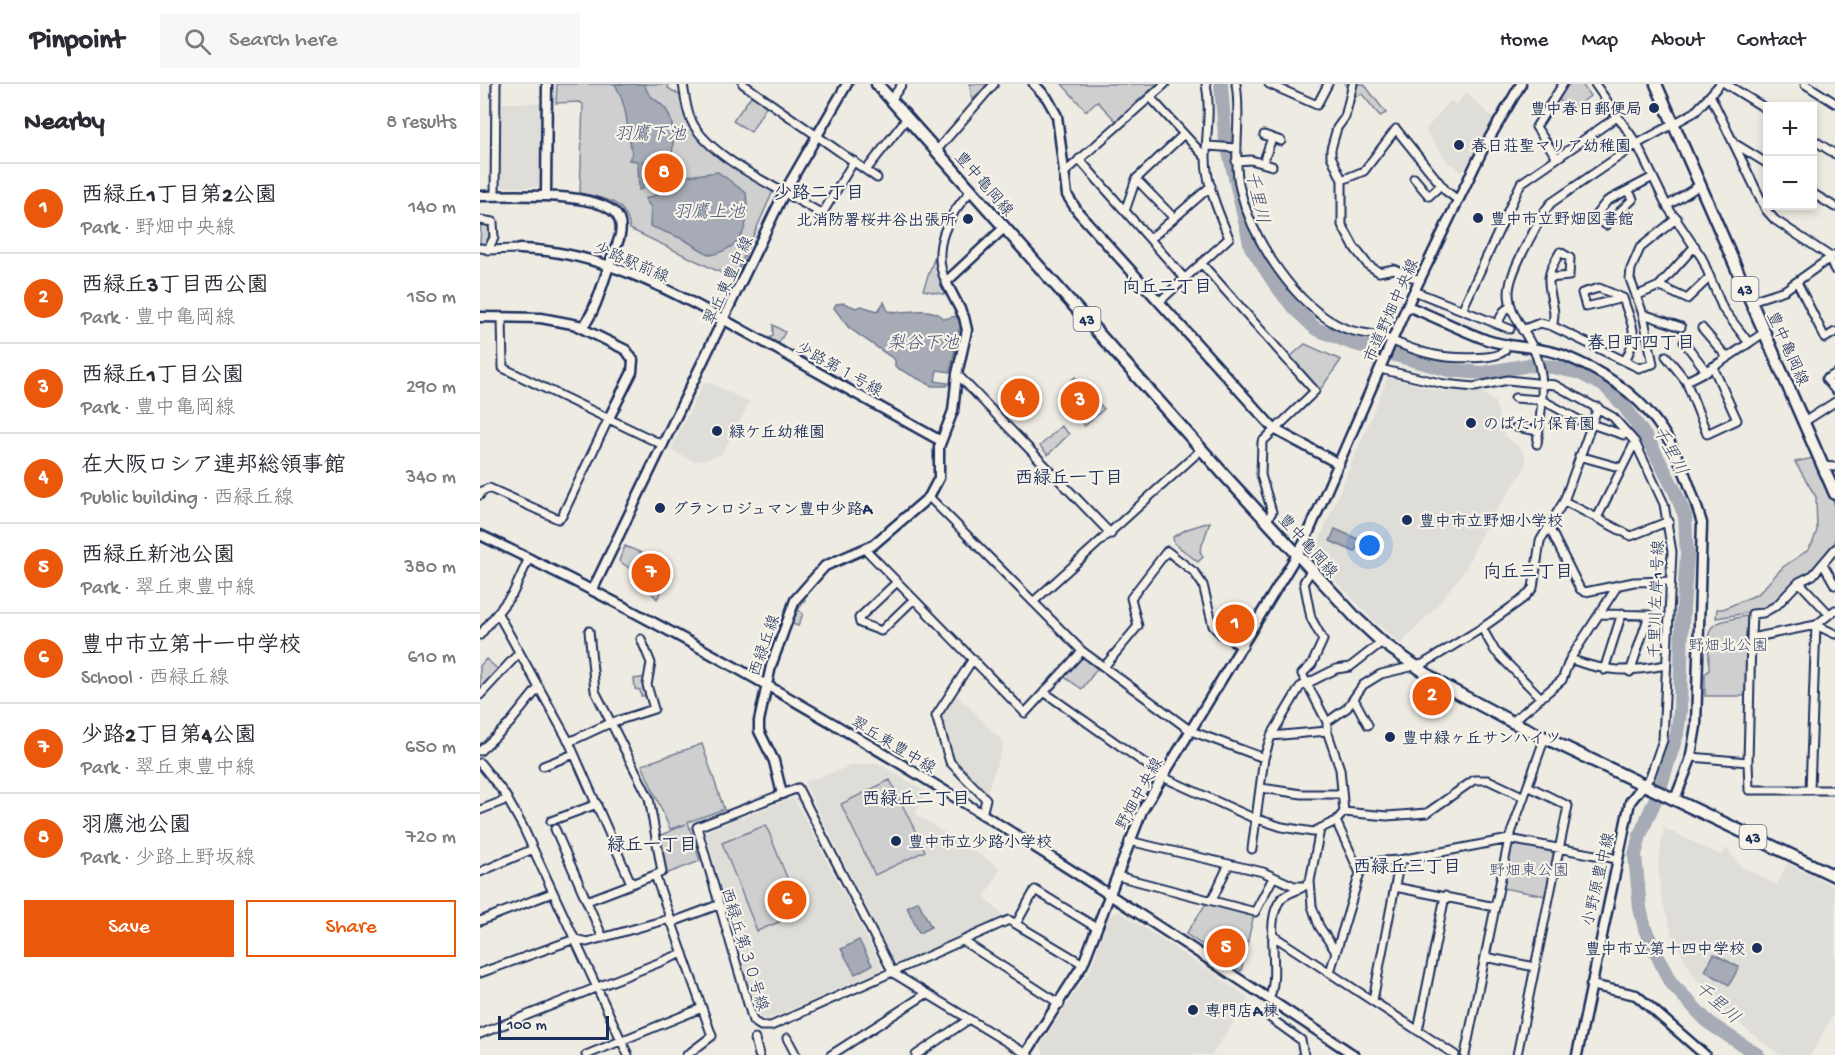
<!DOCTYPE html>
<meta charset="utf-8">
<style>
body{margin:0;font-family:"Gochi Hand","Klee One",sans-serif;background:#f7f7f7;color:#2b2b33}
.controls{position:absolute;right:18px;top:18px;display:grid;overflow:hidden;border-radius:0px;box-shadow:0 3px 9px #0003}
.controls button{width:54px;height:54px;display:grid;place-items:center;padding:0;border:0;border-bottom:2px solid #e1e1e2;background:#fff;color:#2b2b33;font:30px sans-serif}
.scale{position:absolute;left:18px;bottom:15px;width:111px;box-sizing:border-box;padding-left:6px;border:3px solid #1b2f5e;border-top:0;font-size:16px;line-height:21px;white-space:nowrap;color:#1b2f5e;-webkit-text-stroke:4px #f7f3e8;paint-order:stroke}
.you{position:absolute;left:890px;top:462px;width:21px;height:21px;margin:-15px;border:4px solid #fff;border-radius:50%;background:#1a73e8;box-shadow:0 0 0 9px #1a73e833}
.badge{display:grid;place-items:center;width:39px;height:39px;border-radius:50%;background:#ea580c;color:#fff;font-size:20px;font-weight:700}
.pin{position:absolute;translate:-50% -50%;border:3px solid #fff;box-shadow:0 2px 6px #0006}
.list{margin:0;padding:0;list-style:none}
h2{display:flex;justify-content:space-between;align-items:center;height:78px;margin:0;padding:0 24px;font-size:26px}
h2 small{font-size:20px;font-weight:400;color:#7c7c81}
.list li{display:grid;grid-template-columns:39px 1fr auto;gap:18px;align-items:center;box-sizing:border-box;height:90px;padding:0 24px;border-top:2px solid #e1e1e2}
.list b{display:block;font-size:22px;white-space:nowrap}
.list p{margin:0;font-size:20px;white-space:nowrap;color:#7c7c81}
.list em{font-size:20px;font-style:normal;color:#7c7c81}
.actions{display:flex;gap:12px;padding:18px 24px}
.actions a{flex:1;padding:14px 0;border:2px solid #ea580c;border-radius:0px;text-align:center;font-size:21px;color:#ea580c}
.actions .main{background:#ea580c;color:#fff}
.icon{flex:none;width:33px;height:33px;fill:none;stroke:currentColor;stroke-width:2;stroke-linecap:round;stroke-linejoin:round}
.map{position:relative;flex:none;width:1355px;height:971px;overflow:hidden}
header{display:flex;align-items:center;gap:36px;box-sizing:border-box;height:84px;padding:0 30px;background:#fff;border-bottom:2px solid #e1e1e2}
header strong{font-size:28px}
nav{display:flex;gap:33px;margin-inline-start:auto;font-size:21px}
.search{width:420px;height:54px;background:#f7f7f7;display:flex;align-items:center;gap:15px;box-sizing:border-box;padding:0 21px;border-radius:0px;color:#7c7c81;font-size:22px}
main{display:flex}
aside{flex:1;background:#fff}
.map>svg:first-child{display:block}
.built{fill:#deddd8}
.green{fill:#cfcfcf;stroke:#757f96;stroke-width:1.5}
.water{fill:#a6abb5;stroke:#6e7992;stroke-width:1.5}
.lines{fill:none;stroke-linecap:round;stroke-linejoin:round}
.river{stroke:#a6abb5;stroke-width:14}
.minor-casing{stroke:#1b2f5e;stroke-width:11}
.tertiary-casing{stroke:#1b2f5e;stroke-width:13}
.primary-casing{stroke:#1b2f5e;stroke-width:15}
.minor{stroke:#f7f3e8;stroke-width:7}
.tertiary{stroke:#f7f3e8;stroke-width:8}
.primary{stroke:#f7f3e8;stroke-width:10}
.poi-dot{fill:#1b2f5e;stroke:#f7f3e8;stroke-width:2}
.labels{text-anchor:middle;stroke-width:4.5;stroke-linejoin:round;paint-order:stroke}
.shield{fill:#f7f3e8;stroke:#5d6a87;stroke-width:1.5}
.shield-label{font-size:15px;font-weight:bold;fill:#1b2f5e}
.poi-label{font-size:16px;font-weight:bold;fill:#1b2f5e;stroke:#f7f3e8;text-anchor:start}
.street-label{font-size:16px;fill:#1b2f5e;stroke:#f7f3e8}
.park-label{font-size:16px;fill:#3f4f75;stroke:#f7f3e8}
.water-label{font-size:18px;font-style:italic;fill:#455478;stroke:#f7f3e8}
.neighbourhood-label{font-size:18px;font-weight:bold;fill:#1b2f5e;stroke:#f7f3e8}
</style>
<header>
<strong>Pinpoint</strong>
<div class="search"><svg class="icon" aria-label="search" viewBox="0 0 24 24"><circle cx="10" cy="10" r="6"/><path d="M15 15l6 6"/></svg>Search here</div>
<nav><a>Home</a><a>Map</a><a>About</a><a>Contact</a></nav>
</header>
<main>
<aside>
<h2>Nearby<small>8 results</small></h2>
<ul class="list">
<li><span class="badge">1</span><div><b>西緑丘1丁目第2公園</b><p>Park · 野畑中央線</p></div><em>140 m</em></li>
<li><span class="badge">2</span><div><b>西緑丘3丁目西公園</b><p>Park · 豊中亀岡線</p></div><em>150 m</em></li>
<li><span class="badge">3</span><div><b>西緑丘1丁目公園</b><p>Park · 豊中亀岡線</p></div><em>290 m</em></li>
<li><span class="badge">4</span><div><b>在大阪ロシア連邦総領事館</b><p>Public building · 西緑丘線</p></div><em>340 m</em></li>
<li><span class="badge">5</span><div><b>西緑丘新池公園</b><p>Park · 翠丘東豊中線</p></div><em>380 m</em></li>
<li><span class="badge">6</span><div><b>豊中市立第十一中学校</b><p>School · 西緑丘線</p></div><em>610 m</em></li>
<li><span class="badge">7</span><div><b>少路2丁目第4公園</b><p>Park · 翠丘東豊中線</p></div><em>650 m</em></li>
<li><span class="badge">8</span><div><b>羽鷹池公園</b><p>Park · 少路上野坂線</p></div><em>720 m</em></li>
</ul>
<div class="actions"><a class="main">Save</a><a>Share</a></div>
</aside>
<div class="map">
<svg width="1355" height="971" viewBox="0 0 1355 971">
<rect width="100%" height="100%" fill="#eeebe2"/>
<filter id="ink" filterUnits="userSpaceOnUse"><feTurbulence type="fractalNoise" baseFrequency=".0167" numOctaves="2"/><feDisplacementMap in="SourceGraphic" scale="12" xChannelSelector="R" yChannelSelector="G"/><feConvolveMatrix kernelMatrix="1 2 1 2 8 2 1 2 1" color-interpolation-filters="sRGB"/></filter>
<g filter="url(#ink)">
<path class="built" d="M986,9L1015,36L993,76L981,88L968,78L945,46L971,16L976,21Z
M22,19H61L60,103H21Z
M908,293L959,307L993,309L1001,307L1015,318L1024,351L1042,366L1046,376L1045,384L1005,443L985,486L955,524L921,560L892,535L838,478L835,466Z
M225,297L270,318L241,371L215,378L190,366Z
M475,609L524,659L507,708L504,710L475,683L460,639V632Z
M398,679L446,708L435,730L521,784L505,813L522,831L520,834L420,879L413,877L324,698L374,681Z
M314,714L402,883L401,886L287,936L278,932L226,750L228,746Z
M1184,744L1242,772L1246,764L1261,782L1297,801L1307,779L1355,803V927L1331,971H1300L1246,929L1214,892L1193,854L1181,812L1178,781Z
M640,828L769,914L732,971H564L561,960L610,886L629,832Z"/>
<path class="green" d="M77,0H188V4L201,12C212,69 250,77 294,105L254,195L150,145C146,116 126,115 100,109L103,20L99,18L76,19Z
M490,0H507L492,17Z
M582,0H677L636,37L617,17L606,27Z
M865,0H884L906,29L900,32L882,10L870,14Z
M1090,0H1102L1110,12L1088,28L1079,15L1084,4Z
M272,11L287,21L271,48L253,37Z
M1,141H6L10,145L7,162L0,160Z
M454,175L467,211L443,206Z
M293,241L305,248L297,262L286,256L293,252Z
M825,260L861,276L840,306L810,273Z
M595,293L624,325L605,342L577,310Z
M581,342L589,350L568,371L560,362Z
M1333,374L1354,418L1355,458L1327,491L1316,496L1293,520L1279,527L1236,534L1237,525H1243L1278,510L1303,483L1328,466L1333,458L1337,446L1336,413L1315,378Z
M730,438L720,467L723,473L718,478L694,459L693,453L707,445Z
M145,462L176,475L190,492L177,515L152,486L139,477Z
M321,513L325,516L318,526L323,530L318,542L310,539Z
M1267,532L1265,612H1225V590L1229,586C1229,542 1220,540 1267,532Z
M749,533L766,544L757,554L746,536Z
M604,574L617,585L602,605L583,592L598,575Z
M6,575L20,587L0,609V582Z
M167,593L164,602L166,612H161L160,606L155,605L154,595Z
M946,603L963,614L958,622L942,611Z
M222,660L244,725L208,738L220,777L186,790L179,752L206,740L190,745L162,681Z
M410,696L445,767L395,791L361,720Z
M286,741L321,829L277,847L242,759Z
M1035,759L1071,766L1074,771L1066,812L1022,804L1031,761Z
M727,818L774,830L761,887L706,850Z"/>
<path class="water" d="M135,0H165C166,12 175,14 183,22C195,34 195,59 191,74L170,82V77H162L163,105L159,106L158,77L149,76L152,69C145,40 150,29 135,0Z
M238,88L266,109C270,140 265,164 230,171L203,155L170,142L171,123L165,115C180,109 187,109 200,93Z
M404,218L408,227C425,231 452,220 464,235L476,232L481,239L470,288L457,286L455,297L468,299L467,302H452L417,284L415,282V276L369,244L354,224L356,220L364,219L376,224L381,222L398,227Z
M855,445L880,456L875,468L850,457Z
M438,817L451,843L439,849L427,823Z
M379,856L392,881L375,890L361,865Z
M1234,870L1259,883L1249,901L1225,887Z"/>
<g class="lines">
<path class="river" d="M741,0L745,51L771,163L795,200L813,223L836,245L872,259L969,286L1003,289L1049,281L1073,283L1100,289L1125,302L1145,323L1171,361L1195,407L1205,432L1207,471L1202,539L1200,627L1197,650L1179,707L1160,751L1155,771L1160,824L1165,845L1190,898L1229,939L1278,971"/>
<g class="minor-casing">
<path id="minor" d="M203,0C205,12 206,25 211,36C229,75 305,107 342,130L374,77
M263,0L397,94
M756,0C762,35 752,70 760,105C772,155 815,223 864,244C878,250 894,249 908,255C924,262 938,268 955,271C969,274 1017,277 1025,266
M789,0L837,21L848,0
M873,0L865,33L857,44L851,65V72L862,96V141L874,163L888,181L899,188L914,185L939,196
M1115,0L1157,60L1187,122L1222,174L1243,225L1269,259
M1246,0L1288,26
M1325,0L1355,19
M670,13L726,74
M1231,13L1286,126L1295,136L1351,173
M411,16L422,0
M784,51L801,57
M1332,55L1355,70
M1257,61L1288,80
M728,62L757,64
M457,66L514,0
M1077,74L1056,43L1083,0
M599,75L705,195
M756,77L771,76L792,82
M783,79L792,54
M387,85L427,34
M583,90L685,0
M934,94L949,112L961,101
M656,95L694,134
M862,96L884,87L916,45L966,107L978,116
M1148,106L1153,115L1126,141L1115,132L1127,117L1173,93
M1332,109L1355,123
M15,112L16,0
M1187,122L1220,101
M645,127L656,95L704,50
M0,136L13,138L14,154L8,165L0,164
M670,155L731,102
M7,166L40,165
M1349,175L1355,186
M721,179L835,307L782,358L781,391L792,428L787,436
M1069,194L1089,192L1090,174L1080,168C1076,176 1069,185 1069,195C1068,211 1078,227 1072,242
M466,198C450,165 468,130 492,106
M1317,198L1345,254L1355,248
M1179,202L1207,215L1230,193
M934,207L1030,245
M1156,212L1179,202L1215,162
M1143,214L1119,204L1102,209L1106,223L1143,214C1152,243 1160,248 1145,277
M1271,217L1305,206L1354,171
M679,218L749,154C739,130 726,100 726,74C726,48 731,26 726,0
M982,226L1041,99L1138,32
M1163,230L1201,243
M22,234L23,284L183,361
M1017,240L1024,227L1031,222
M1222,244L1246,272
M1042,246L1060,239L1072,242L1159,284L1173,280L1163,230L1150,195L1151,185L1160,164L1197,134
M1204,258L1227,288
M1186,272L1206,297L1227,350L1257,336L1233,283
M900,285L964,300L994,303L1028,296L1075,301L1133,333L1155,358L1184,420L1192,468L1183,656L1170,693L1163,701
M477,290L631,450
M1355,290L1346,295L1355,306
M1206,297C1232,286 1261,264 1285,248
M1035,314L1062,316L1110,342L1114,341L1144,351
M1324,338L1355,318
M1036,343L1058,347
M1057,360C1061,326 1068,295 1053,264C1045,246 1029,230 1029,209C1029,187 1054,149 1064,128L1071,119L1157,60L1215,28L1240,0
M1099,372L1142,384
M1343,382L1355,383
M0,411L2,407L9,404L78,435L82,432L129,334
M449,413L602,567L711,647L784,674
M1084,417L1151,452L1189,437
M1117,434L1155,358
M1068,441L1100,505L1105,508L1154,498L1190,497
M386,466L545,629L602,567
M1343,480L1355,501
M417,498L379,534L380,539L401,547L434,515
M1319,498L1349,530
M553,518L722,365
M18,530L89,658L151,799
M1121,530L1169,531L1150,588
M1002,544L1015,567L1061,614
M109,547L115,607L169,714L182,788L175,791L232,952L207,971
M0,551L33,509L49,474
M1271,554L1272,530L1283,529L1297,521L1319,498L1333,491L1355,465
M493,575L456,632L470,678L506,715L502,731
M1090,575C1127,589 1148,588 1186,581
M624,583L658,542L651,514L687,467L714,488L723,501L733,542L742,551L763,563
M1124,586L1142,529
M564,608L687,695L771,733L802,743L833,748L856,737L864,728L860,685L847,647V638L822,590L832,580L843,556L831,534L824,498L832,485
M0,611L39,569
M874,615L888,641
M847,638L867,624L883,601L901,590L943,580L1002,544L1044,514L1053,504L1060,457L1084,417L1118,323
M1032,638L1082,596L1090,575L1138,501
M791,652L847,647
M89,658L130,639L174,625L167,601L171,579L161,555
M0,667L29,640L59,603
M1211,673L1268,678L1269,706H1355
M1268,678L1271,554L1336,541L1355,550
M0,679L24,709L43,743L148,971
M63,682L94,670
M781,704L822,710H861
M1330,706L1336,541L1355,526
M0,726L28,715
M864,728L907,732L947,729L994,696H1008L1044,713
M71,737L117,720
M75,745L123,854
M649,757L783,788L814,802H825L830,797L840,745
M772,765L784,674L791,652L820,603L856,585L870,583L902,558
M879,783L886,778L920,776L1029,755L1137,775
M0,788L53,765
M637,792L775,828L793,794
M830,797L832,822L839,842L856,868
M915,803L1015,823
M732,816L749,780
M107,817L175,791
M0,837L72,809
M190,839L238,821
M536,840L555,806L617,844
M792,851L975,971
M483,857L580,920
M1005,873L1055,883
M850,888L880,789L856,737
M0,889L95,855L107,858L189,835
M789,915C802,887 782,836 802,814C807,809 817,807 823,803
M893,916L920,776
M795,919L789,933L821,956L824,971
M938,947L965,812
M0,950L203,869
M307,954L316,971
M275,955L279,971
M106,971L222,924
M351,971L446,910
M436,971L488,936
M548,971L413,889L318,704L217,743L273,937L281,942H291L529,836L603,880
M985,971L1029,755L1065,653
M1037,971L1088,722L1048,702"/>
</g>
<g class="tertiary-casing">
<path id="tertiary" d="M554,0L567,14L577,32L587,111L598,128L794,345L859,380
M66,110L67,0
M0,112C27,112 128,106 139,135C145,149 134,165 130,179C124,195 115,230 103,242L61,234L0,233
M40,165C132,167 214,220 293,263C349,295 405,326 461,357
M927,222C954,232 979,246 1007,256C1031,264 1059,262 1083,271C1170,307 1195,352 1222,439L1216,642L1210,677L1195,715
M97,242L146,266L153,276L152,288L129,334
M0,451C307,596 591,784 874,971
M113,505L305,107L367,0
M302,710L294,677L279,647V637L291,582L315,516L345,482L393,461L449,413L459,394V363L473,327L477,290L487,246L484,233L466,198L525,143
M1111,901L1156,911L1225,971
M545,971L603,880L662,727L824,459L927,222L1003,65L1041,0
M1097,971L1150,718L1163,701"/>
</g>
<g class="primary-casing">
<path id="primary" d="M397,0L747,394L877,535L902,558L961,600L1032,638L1355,792
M1176,0L1355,410"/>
</g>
<use href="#minor" class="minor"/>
<use href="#tertiary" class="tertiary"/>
<use href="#primary" class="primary"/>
</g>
</g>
<g class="poi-dot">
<circle cx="1174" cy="24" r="6"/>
<circle cx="979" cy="61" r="6"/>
<circle cx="998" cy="134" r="6"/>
<circle cx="488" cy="135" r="6"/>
<circle cx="991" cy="339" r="6"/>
<circle cx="237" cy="347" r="6"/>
<circle cx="180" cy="424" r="6"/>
<circle cx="927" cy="436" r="6"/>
<circle cx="910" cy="653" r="6"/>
<circle cx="416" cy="757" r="6"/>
<circle cx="1277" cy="864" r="6"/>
<circle cx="713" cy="926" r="6"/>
</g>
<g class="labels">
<g class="shield">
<rect x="1251.5" y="193" width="27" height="24" rx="4.5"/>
<rect x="593.5" y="223" width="27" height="24" rx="4.5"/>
<rect x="1259.5" y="741" width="27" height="24" rx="4.5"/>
</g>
<g class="shield-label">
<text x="1265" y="210">43</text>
<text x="607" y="240">43</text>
<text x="1273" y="758">43</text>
</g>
<g class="poi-label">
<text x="1162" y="30" text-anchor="end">豊中春日郵便局</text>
<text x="991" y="67">春日荘聖マリア幼稚園</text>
<text x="1010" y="140">豊中市立野畑図書館</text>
<text x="476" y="141" text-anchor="end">北消防署桜井谷出張所</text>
<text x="1003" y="345">のばたけ保育園</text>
<text x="249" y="353">緑ケ丘幼稚園</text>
<text x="192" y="430">グランロジュマン豊中少路A</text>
<text x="939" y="442">豊中市立野畑小学校</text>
<text x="922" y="659">豊中緑ヶ丘サンハイツ</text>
<text x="428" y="763">豊中市立少路小学校</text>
<text x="1265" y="870" text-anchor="end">豊中市立第十四中学校</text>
<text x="725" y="932">専門店A棟</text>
</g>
<g class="street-label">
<text transform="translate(505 99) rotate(49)" y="6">豊中亀岡線</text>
<text transform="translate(152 177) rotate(23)" y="6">少路駅前線</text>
<text transform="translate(247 196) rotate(-65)" y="6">翠丘東豊中線</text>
<text transform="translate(910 226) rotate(-66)" y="6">市道野畑中央線</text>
<text transform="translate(1309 264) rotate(66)" y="6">豊中亀岡線</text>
<text transform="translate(360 284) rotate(29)" y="6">少路第１号線</text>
<text transform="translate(829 461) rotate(48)" y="6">豊中亀岡線</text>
<text transform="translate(1175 515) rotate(-88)" y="6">千里川左岸1号線</text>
<text transform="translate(283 561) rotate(-71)" y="6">西緑丘線</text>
<text transform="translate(414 660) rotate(31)" y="6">翠丘東豊中線</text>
<text transform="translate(658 709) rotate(-61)" y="6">野畑中央線</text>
<text transform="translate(1117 795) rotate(-77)" y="6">小野原豊中線</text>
<text transform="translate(266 865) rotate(73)" y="6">西緑丘第３０号線</text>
</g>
<g class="park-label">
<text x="1248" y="566">野畑北公園</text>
<text x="1049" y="791">野畑東公園</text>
</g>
<g class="water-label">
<text x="170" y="55">羽鷹下池</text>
<text transform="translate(778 113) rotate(77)" y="6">千里川</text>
<text x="229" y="133">羽鷹上池</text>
<text x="443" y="264">梨谷下池</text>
<text transform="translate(1191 366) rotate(61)" y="6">千里川</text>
<text transform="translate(1238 918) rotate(41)" y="6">千里川</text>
</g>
<g class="neighbourhood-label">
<text x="339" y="114">少路二丁目</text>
<text x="687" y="208">向丘二丁目</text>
<text x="1161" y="264">春日町四丁目</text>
<text x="589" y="399">西緑丘一丁目</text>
<text x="1048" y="493">向丘三丁目</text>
<text x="436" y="720">西緑丘二丁目</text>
<text x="172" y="766">緑丘一丁目</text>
<text x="927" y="788">西緑丘三丁目</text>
</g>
</g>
</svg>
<div class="controls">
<button>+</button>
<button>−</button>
</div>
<div class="scale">100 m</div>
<div class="you"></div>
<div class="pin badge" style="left:755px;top:540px">1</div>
<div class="pin badge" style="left:952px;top:612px">2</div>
<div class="pin badge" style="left:600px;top:317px">3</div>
<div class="pin badge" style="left:540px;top:314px">4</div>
<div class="pin badge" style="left:746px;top:864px">5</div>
<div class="pin badge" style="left:307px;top:816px">6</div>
<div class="pin badge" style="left:171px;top:489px">7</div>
<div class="pin badge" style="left:184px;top:89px">8</div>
</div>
</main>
